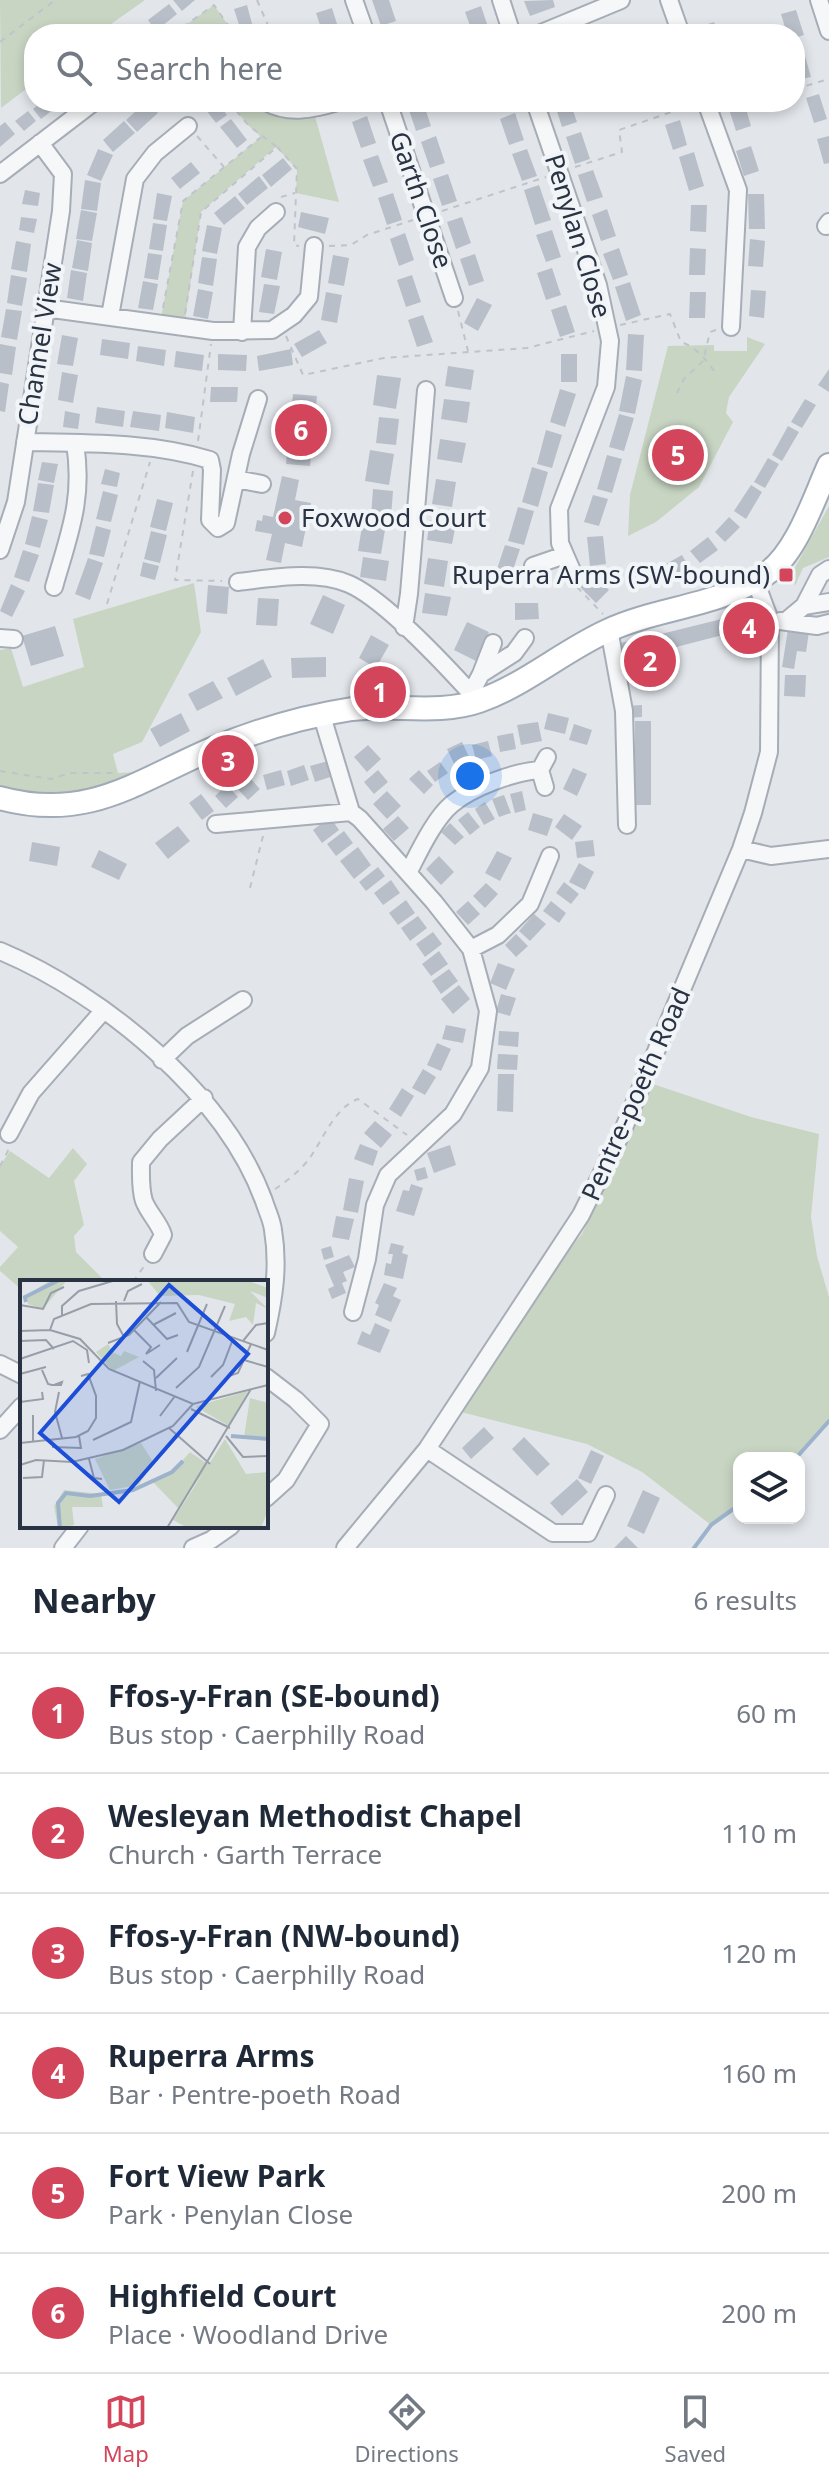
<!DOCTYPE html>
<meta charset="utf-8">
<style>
body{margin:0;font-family:"Noto Sans",sans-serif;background:#f2f2f3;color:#1f2937}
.controls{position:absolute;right:24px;bottom:24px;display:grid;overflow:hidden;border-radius:16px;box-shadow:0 4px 12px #0003}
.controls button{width:72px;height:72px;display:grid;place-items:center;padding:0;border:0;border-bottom:2px solid #e0e1e3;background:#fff;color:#1f2937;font:40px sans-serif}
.you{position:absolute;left:470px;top:776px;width:28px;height:28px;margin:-20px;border:6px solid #fff;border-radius:50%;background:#1a73e8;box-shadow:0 0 0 12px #1a73e833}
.badge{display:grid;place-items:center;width:52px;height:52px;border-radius:50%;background:#d2455a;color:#fff;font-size:26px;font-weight:700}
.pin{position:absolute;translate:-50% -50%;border:4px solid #fff;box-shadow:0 2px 8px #0006}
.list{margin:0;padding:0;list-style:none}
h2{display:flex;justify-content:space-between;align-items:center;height:104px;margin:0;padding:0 32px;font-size:34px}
h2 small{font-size:26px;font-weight:400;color:#747a83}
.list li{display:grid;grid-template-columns:52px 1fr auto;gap:24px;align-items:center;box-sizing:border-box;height:120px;padding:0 32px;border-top:2px solid #e0e1e3}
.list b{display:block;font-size:30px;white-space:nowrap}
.list p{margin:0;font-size:26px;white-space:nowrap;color:#747a83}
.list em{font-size:26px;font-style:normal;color:#747a83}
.icon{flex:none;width:44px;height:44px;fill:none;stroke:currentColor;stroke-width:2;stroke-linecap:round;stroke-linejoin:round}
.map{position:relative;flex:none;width:829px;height:1548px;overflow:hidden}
.search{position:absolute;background:#fff;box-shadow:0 4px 12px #0003;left:24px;right:24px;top:24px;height:88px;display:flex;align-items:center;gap:20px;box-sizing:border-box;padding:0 28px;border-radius:32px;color:#747a83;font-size:30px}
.sheet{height:824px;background:#fff}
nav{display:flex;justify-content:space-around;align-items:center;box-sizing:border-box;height:112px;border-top:2px solid #e0e1e3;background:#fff;font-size:22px;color:#747a83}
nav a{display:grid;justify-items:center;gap:4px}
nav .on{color:#d2455a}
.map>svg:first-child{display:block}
.green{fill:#c8d5c3}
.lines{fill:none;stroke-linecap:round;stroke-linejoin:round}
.stream{stroke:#9db3cc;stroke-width:4}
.building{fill:#b9bfc9}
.minor-casing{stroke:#a7adb6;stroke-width:20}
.major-casing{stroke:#a1aab7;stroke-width:26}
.path{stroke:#c0c4ca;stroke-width:2;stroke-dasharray:6 6;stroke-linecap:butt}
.minor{stroke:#f5f7f9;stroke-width:16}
.major{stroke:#fff;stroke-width:22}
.poi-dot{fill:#d2455a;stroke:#f2f5f8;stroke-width:3}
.labels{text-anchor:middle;stroke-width:8;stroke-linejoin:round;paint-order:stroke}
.street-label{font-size:26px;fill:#2a3344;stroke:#f2f5f8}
.poi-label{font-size:26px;fill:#2a3344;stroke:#f2f5f8;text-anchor:start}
.inset-river{fill:none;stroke:#9db3cc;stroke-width:4}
.inset-road{fill:none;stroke:#989ea8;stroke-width:2}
.view{fill:#1d4ed8;fill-opacity:0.15;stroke:#1d4ed8;stroke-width:4}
.inset-edge{fill:none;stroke:#2a3344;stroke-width:4}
</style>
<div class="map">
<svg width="829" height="1548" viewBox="0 0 829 1548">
<rect width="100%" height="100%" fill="#e2e6eb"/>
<path class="green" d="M0,0H145L97,34H34V83L1,108Z
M214,5L234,34H173Z
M229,102H266L313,109L339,202L296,193L297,169L276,147L201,212L184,327L160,323L183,201L261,137L249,126Z
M747,337L765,344L729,397L726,413L733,422L699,487L656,522L628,536L630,495L668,346L714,345V351H747Z
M829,506V557L803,568L795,586L793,571Z
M194,583L201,632L142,742L113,754L118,773L141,772L110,797L0,798V650L11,648L23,687L84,667L73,619Z
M653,1084L751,1117L819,1134L811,1217L817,1256L829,1297V1421L796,1458H739V1505L711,1525L642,1472L587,1444L461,1412L505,1341L561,1259L582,1234Z
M73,1148L87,1164L74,1181L84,1225L74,1236L76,1252L106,1282H22V1290L0,1271V1267L18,1247L0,1231V1166L10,1151L49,1178Z"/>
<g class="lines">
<path class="stream" d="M796,1458L829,1421
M694,1548L711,1525L739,1505"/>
</g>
<path class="building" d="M173,0H195L182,11Z
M372,0H389L396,21L381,26Z
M553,0L555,7L530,16L524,1Z
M169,4L177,14L156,31L148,20Z
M247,5L254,31L242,34L234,9Z
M481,6L490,33L473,34L465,12Z
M332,8L337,24L340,34H323L316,13Z
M796,10L804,35L795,38V34H787L781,14Z
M714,22L718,34H702L699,27Z
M803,49L811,77L797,80L795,51Z
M819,94L827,119L814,123L806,98Z
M42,102H63L41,119L33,109Z
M146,102L158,113L137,132L126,120Z
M200,102H217L227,115L216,123Z
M413,102H423L431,126L416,131L407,104Z
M554,102H570L577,122L562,127Z
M655,102H672L673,106L658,111Z
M744,102L751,126L736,131L728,106Z
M28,111L36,121L24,131L15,121Z
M515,113L524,140L509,145L500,119Z
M367,116L376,143L361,148L352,122Z
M231,119L247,140L237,148L220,127Z
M680,120L687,145L673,150L665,125Z
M124,121L135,133L113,152L103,140Z
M5,122L15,134L0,147V126Z
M581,132L590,159L575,164L566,137Z
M436,136L445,163L430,168L421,142Z
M829,136V163L824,164L817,139Z
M751,146L759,171L744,176L736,151Z
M98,149L113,155L101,181L87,175Z
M527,149L537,176L522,181L512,154Z
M694,152L704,186L689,191L679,157Z
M378,155L388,182L373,187L363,160Z
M283,158L292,169L271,187L262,175Z
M191,162L200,173L180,189L171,178Z
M593,170L603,197L587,202L578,175Z
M448,174L457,201L442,206L433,179Z
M259,176L268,188L247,205L238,194Z
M85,180L101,183L97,211L81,209Z
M539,185L551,220L535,225L524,190Z
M25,190L40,193L38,206L22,204Z
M157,193L172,196L167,221L153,219Z
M393,193L402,220L387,225L378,198Z
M748,194H764L765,229H749Z
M235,196L245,208L224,225L214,213Z
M691,205H707L706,232L690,231Z
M607,209L616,236L601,241L592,215Z
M81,210L97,213L92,241L76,239Z
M301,212L329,218L325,234L298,227Z
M21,217L37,219L34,233L19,230Z
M462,217L471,243L456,249L447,222Z
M153,223L167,225L163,251L149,249Z
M207,225L222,228L217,254L202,251Z
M552,230L561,257L546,262L536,235Z
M405,233L414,260L399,266L390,239Z
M750,239L765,241L763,267L748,266Z
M77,240L92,243L88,271L72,268Z
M16,241L31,244L27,272L11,269Z
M619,248L628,275L613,280L603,254Z
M690,248L706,249L705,275H689Z
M266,249L282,252L277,280L261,277Z
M148,253L162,255L158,280L144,278Z
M475,254L484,281L469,286L460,259Z
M333,255L349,258L344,286L328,283Z
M202,257L217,259L213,286L198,283Z
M552,268L561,295L546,300L537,273Z
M71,270L87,273L83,301L67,298Z
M11,275L27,278L22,306L7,303Z
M412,275L421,302L406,307L397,280Z
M143,281L158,284L153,310L138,308Z
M630,282L641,315L626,321L615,287Z
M264,284L280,286L274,314L259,312Z
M198,289L213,292L208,319L193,316Z
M751,290L766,291L764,318L749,316Z
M326,292L342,295L337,323L321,320Z
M690,292H706L705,318H689Z
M477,298L492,305L478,331L464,323Z
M566,305L575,332L560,337L551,310Z
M6,309L22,311L17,340L1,337Z
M423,315L433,342L417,347L408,320Z
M319,330L327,343L302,357L294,344Z
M628,334L644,335L642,371L626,370Z
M62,335L78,338L73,366L57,364Z
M102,339L130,343L128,359L100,355Z
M0,344L16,347L12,375L0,373Z
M138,346L166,350L164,366L136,361Z
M291,349L293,365L259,371L257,356Z
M176,351L204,355L202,371L174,367Z
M218,354L247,355L246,371L218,370Z
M561,354H577V382H561Z
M448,366L474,370L471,390L445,386Z
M829,369V392L818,385Z
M62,372L78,375L73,403L58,400Z
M377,375L401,378L396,409L373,405Z
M626,376L642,380L635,414L619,411Z
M0,382L9,384L5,412L0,411Z
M211,387H238L237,402H210Z
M560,389L576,394L565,427L550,422Z
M293,394L317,396L310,466L286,464Z
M444,399L470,402L467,423L441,419Z
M805,399L816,405L802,428L791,422Z
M97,407L125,411L123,427L95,423Z
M65,411L80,414L78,429L63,427Z
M133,411L161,415L159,431L130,427Z
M167,412L195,417L193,433L165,428Z
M619,414L634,418L624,451L609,447Z
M379,417L399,419L396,445L376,443Z
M788,426L799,432L782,461L772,455Z
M546,430L562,435L552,468L537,464Z
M440,439L466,443L462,463L437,459Z
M370,450L394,454L389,485L365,481Z
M607,455L622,459L612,493L597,489Z
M768,458L779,464L765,488L754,482Z
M42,462L58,464L54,483L38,480Z
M532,467L548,472L538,507L522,502Z
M105,469L120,473L117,487L101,484Z
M282,476L299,480L295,500L311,503L302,547L285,543L281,563L266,560L272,534L255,531L257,520L262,521L263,515L273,517Z
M436,479L456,482L452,507L432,504Z
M38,483L54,485L49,513L33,511Z
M751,485L762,492L746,519L734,511Z
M373,489L393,491L391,517L371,516Z
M103,491L118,495L111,522L96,519Z
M593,495L608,499L599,526L584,522Z
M157,499L173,503L166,531L150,527Z
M518,507L534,511L524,545L508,541Z
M32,516L48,520L40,548L25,544Z
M729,517L740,527L725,542L715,532Z
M363,520L386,524L381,554L358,551Z
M430,520L456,524L452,544L427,540Z
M96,526L111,530L104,557L89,554Z
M151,531L167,535L160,563L144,559Z
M603,536L606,564L590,566L587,537Z
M708,537L718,550L700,563L690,551Z
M505,545L520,549L511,576L496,572Z
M23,550L39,555L29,582L14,577Z
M682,555L691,571L668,584L659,568Z
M363,557L389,561L386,581L360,577Z
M88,558L103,563L90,600L75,594Z
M428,558L448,561L444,587L424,584Z
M143,562L159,566L155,580L140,576Z
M651,568L655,584L633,589L630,574Z
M593,574L609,590L596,603L580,587Z
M11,584L25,591L12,617L0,611Z
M208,585L229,587L227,614L206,612Z
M425,593L451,597L447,616L422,613Z
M323,595L345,605L333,634L310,624Z
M258,598L279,599L277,626L256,625Z
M515,603H538L539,619L515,620Z
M746,613L756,614L757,622H762L766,636L741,643L738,631L657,652L661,671L644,675L637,648L655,644L653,636Z
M467,622L489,632L476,661L454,650Z
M55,626L64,656L31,666L22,636Z
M788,629L809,632L806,652L797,651L794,669L782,667Z
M371,635L389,645L376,668L359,658Z
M633,640L638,659L621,663L617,644Z
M326,657V677L292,678L291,658Z
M263,659L272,677L236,696L227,678Z
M785,675H806L805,697L784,696Z
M213,681L223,698L197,711L188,694Z
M642,705V717L626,718V706Z
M181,713L190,731L160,747L150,729Z
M548,713L569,718L565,734L544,729Z
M635,721H651V805H635Z
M538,722L542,741L521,745L517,725Z
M574,724L592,730L587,745L569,740Z
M513,733L516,749L500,752L497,736Z
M488,741L492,756L476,760L472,745Z
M462,742L472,763L457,770L447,749Z
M368,745L381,759L367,772L354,757Z
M328,761L333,776L315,782L310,766Z
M440,762L448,773L435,782L427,771Z
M304,765L309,780L291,786L287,771Z
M573,768L587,774L577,796L563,789Z
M281,770L285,785L267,790L263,775Z
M378,770L388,782L374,794L364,782Z
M419,770L433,785L424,794L409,779Z
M248,776L260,789L248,800L236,787Z
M227,785L238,797L226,808L215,796Z
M387,791L401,806L387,819L373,804Z
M522,791L526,810L515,813L510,794Z
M201,794L214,811L202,820L189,803Z
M504,795L511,813L499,817L492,799Z
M485,802L495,819L484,825L475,809Z
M468,812L480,827L470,835L458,820Z
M533,813L553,819L547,836L528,830Z
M564,814L582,826L572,840L555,827Z
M398,816L409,828L394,841L383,829Z
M330,817L339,830L322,843L313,830Z
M450,823L464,837L455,845L441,832Z
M178,826L190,841L168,859L155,843Z
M344,831L353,843L336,856L327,844Z
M593,840L595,856L577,858L575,842Z
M32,842L60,847L57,866L29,861Z
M358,847L371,865L354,879L340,861Z
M99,850L127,864L119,880L91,867Z
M497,851L512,858L500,881L485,873Z
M439,856L454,872L441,885L426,869Z
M579,863L594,872L585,890L569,882Z
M378,867L385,876L366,891L359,882Z
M391,880L400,893L383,905L374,893Z
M564,882L579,894L571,904L556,893Z
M486,883L498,894L485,908L473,896Z
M406,900L415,913L398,925L389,913Z
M468,901L480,914L468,925L456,912Z
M551,901L566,913L559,923L543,911Z
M534,914L546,924L530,941L519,931Z
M418,916L427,928L410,941L401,928Z
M433,932L442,944L425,957L416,944Z
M516,934L528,946L516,957L505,945Z
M439,951L448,964L431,976L422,964Z
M498,963L515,969L506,990L490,983Z
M449,969L458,981L441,994L432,981Z
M459,985L470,999L453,1014L441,999Z
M501,994L516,998L510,1016L496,1012Z
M446,1025L466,1029L463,1043L442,1039Z
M499,1031L519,1032L518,1047L498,1045Z
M437,1043L451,1049L441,1071L427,1065Z
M498,1054L518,1055L517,1070L497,1069Z
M423,1069L436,1077L425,1095L412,1088Z
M498,1074H514L513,1112L497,1111Z
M402,1088L414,1096L401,1117L389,1109Z
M375,1121L392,1135L381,1148L364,1133Z
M360,1144L378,1151L373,1166L354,1159Z
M450,1145L456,1165L434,1173L427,1153Z
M425,1167L428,1178L417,1181L414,1170Z
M349,1178L364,1181L358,1213L343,1210Z
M411,1184L423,1188L414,1216L396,1211L403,1190L409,1191Z
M336,1216L354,1219L349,1240L332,1237Z
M391,1243L404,1246L402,1253L408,1255L403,1279L384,1275L386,1263L391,1264L393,1254H388Z
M331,1246L334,1257L324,1260L321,1249Z
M349,1255L355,1267L343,1272L347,1281L342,1283L346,1293L332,1299L328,1289L334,1286L325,1265Z
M384,1283L397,1288L393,1296L401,1300L391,1322L375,1315L379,1305L375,1303Z
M375,1323L390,1330L380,1353L357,1344L362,1331L370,1335Z
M484,1427L494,1438L471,1459L462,1448Z
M524,1437L550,1464L537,1476L512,1449Z
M591,1450L604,1456L591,1484L578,1478Z
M577,1479L588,1492L562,1516L550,1503Z
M643,1490L660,1498L644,1534L627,1526Z
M626,1536L638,1548H614Z"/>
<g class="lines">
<g class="minor-casing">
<path id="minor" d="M354,0L366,34
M501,0L512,34
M669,0L681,34
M819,0L829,31
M539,34L621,0
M266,102C289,115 314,109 338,102
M388,102L454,298
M535,102L598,285L610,341L606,387L559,509L560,543L573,573
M706,102L738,190L731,327
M0,174L94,102
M826,226L829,222
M45,308L213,331L272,330L294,315L309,297L314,246
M110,316L135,179L155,153L188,126
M242,332L247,247L258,228L276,212
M25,442C85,443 151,442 210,460L212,470L210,520L218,528L226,523L241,454L258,399
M236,479L262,484
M0,550L16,502L61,211L63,174L40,143
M533,566L565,555
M238,582C273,578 316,570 349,584C386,600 450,670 478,701
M54,587C69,534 84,500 75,443
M804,606L829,602
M780,621L817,626L829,623
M786,621L804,606L820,575L829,569
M404,627L409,594L426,390
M609,629L624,711L627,825
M0,638L14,639
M481,674L493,643
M471,693L481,674L514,653L525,638
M322,716L351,812L360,819L434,902L471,949L488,1011L480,1068L453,1114L388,1175L375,1205L367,1259L353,1312
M545,787L540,770L547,757
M216,824L351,812
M741,849L771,856L829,849
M408,873C419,852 434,819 452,804C473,787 513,772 540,770
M471,949L498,935L530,904L550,856
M0,951C103,994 225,1094 264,1201C267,1211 272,1220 273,1230C279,1266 274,1298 266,1333
M162,1060L187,1036L243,1000
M9,1134L31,1093L104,1010
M153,1254L163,1235C159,1222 149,1214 144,1201C140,1189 141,1175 141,1162L160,1139L204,1098
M0,1364L22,1375
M266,1377L296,1400L320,1424L286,1480L266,1498
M0,1430L22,1406
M427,1449L553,1533H588L606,1495
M63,1548L80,1526
M193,1548L211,1540L231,1526
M345,1548L427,1449L581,1215L623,1130L741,849L753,813L769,752L770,620L755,580"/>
</g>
<g class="major-casing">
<path id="major" d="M0,798C88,822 137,781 212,749C255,731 306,716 352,709C394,704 439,715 479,701C525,685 563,651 607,631C658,607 718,607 766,574C797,553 814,498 829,465"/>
</g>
<path class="path" d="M257,0L270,30L261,34
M173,34L214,5L234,34
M0,42L55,0
M795,89L829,79
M197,136L224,167
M277,147L297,169L294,245L299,246
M575,167L622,152L619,130L692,105
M281,197L295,193
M442,211L546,177
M329,246L351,245L367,235L413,220
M163,308L183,201L261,137
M458,311L468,351
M185,314L201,212L277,147L249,126L229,102
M620,325L670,314L681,342C698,348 707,361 717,375
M286,336L303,375L384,358L527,348L594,331
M677,393L684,379L703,361L710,332L716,330
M198,441L211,344
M193,471L175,580L222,581
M577,587L603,614
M107,604L150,462
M0,771L51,779L70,773H113
M250,888L263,836
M0,1166L10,1147
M275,1189C287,1181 300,1171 309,1159C323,1140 334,1108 358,1099L407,1135
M133,1282L145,1265"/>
<use href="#minor" class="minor"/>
<use href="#major" class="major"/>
</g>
<g class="poi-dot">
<circle cx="285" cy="518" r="8"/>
<rect x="778" y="567" width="16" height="16" rx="4"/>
</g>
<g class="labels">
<g class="street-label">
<text transform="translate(421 200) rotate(71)" y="9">Garth Close</text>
<text transform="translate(578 236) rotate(73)" y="9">Penylan Close</text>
<text transform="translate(40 344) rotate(-81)" y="9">Channel View</text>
<text transform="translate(636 1094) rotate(-66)" y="9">Pentre-poeth Road</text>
</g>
<g class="poi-label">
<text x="301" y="527">Foxwood Court</text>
<text x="770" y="584" text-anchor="end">Ruperra Arms (SW-bound)</text>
</g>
</g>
<g transform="translate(20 1280)">
<rect width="248" height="248" fill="#e2e6eb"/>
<path d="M31,0H47L23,29L8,24L7,15ZM127,0H226L248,8V18L230,11L248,29L236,23L233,45L226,37L209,41L215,24L179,15L140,16ZM88,64L94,73L101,76L104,71L119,77L93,91L76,72ZM228,111L209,146L176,127L177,126ZM230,118L248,123V159L224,157ZM205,159L226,194L248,192V230L241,248H168L153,240ZM121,163L133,182L119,205L90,210L75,179ZM170,172L189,185L158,228L131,200L152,192ZM44,210L81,214L83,227H52L54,245L38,248L34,226Z" fill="#c8d5c3"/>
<path class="inset-river" d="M6,22L5,17L39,0M211,156L248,159M40,248L38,223L46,213L70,216L113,210L152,192L163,181"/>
<path class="inset-road" d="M96,21L97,44L104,57M104,21L108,11L122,4M0,25L23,29L31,13L44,7M42,35V26L59,11L96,0M127,38L147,59L158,55M133,45L156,33M30,50L34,39L71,24L157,23L169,42L248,70M114,50L131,67L126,74L140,65M0,51L30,50L60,59L89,89L173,124L248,105M0,61L26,60L34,69M223,61L236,45L248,43M88,63L109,55L141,22M167,72L187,24M0,79L53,61L67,70L69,83M224,80L248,87M123,81L134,90L136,111M22,90L28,104L32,105H41L42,102L34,105M0,94L26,87M209,96L218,93L231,64M191,97L203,85L213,59M136,98L157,78M156,108L179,87L205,26M39,112L35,132L42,158M0,122L23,119L22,112M171,129L210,148M13,135V162M140,136L155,116M149,148L190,184M206,156L223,177L248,176M73,160L111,142L120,101M0,163L56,157L68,151L76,138V116L68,94L61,96M32,167L61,168L59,156M69,179L74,198L82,199M0,185L16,180L52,182L103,170L153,146L173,124M3,198L22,197L24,180M147,248L231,109"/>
<path class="view" d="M149,5L228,74L99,222L20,153Z"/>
<rect width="248" height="248" class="inset-edge"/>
</g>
</svg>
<div class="controls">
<button><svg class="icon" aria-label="layers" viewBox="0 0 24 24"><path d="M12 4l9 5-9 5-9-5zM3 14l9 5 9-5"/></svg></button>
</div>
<div class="you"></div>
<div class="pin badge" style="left:380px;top:692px">1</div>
<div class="pin badge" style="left:650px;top:661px">2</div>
<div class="pin badge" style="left:228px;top:761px">3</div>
<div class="pin badge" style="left:749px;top:628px">4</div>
<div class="pin badge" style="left:678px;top:455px">5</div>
<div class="pin badge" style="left:301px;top:430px">6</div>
<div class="search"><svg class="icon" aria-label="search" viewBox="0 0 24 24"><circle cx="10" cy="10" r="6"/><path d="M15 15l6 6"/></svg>Search here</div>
</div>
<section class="sheet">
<h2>Nearby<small>6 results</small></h2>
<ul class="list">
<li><span class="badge">1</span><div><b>Ffos-y-Fran (SE-bound)</b><p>Bus stop · Caerphilly Road</p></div><em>60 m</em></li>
<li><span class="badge">2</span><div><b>Wesleyan Methodist Chapel</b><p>Church · Garth Terrace</p></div><em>110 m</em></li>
<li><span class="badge">3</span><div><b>Ffos-y-Fran (NW-bound)</b><p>Bus stop · Caerphilly Road</p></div><em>120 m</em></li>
<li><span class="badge">4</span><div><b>Ruperra Arms</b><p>Bar · Pentre-poeth Road</p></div><em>160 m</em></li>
<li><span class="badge">5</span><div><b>Fort View Park</b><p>Park · Penylan Close</p></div><em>200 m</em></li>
<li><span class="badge">6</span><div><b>Highfield Court</b><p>Place · Woodland Drive</p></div><em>200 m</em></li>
</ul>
</section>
<nav>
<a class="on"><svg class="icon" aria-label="map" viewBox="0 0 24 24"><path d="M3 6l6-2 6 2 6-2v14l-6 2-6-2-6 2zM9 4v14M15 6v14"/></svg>Map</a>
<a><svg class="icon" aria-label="directions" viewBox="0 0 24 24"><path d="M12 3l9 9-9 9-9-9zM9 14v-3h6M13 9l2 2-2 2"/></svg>Directions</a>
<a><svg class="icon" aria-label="saved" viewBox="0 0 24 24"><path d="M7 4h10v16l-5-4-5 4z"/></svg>Saved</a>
</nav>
